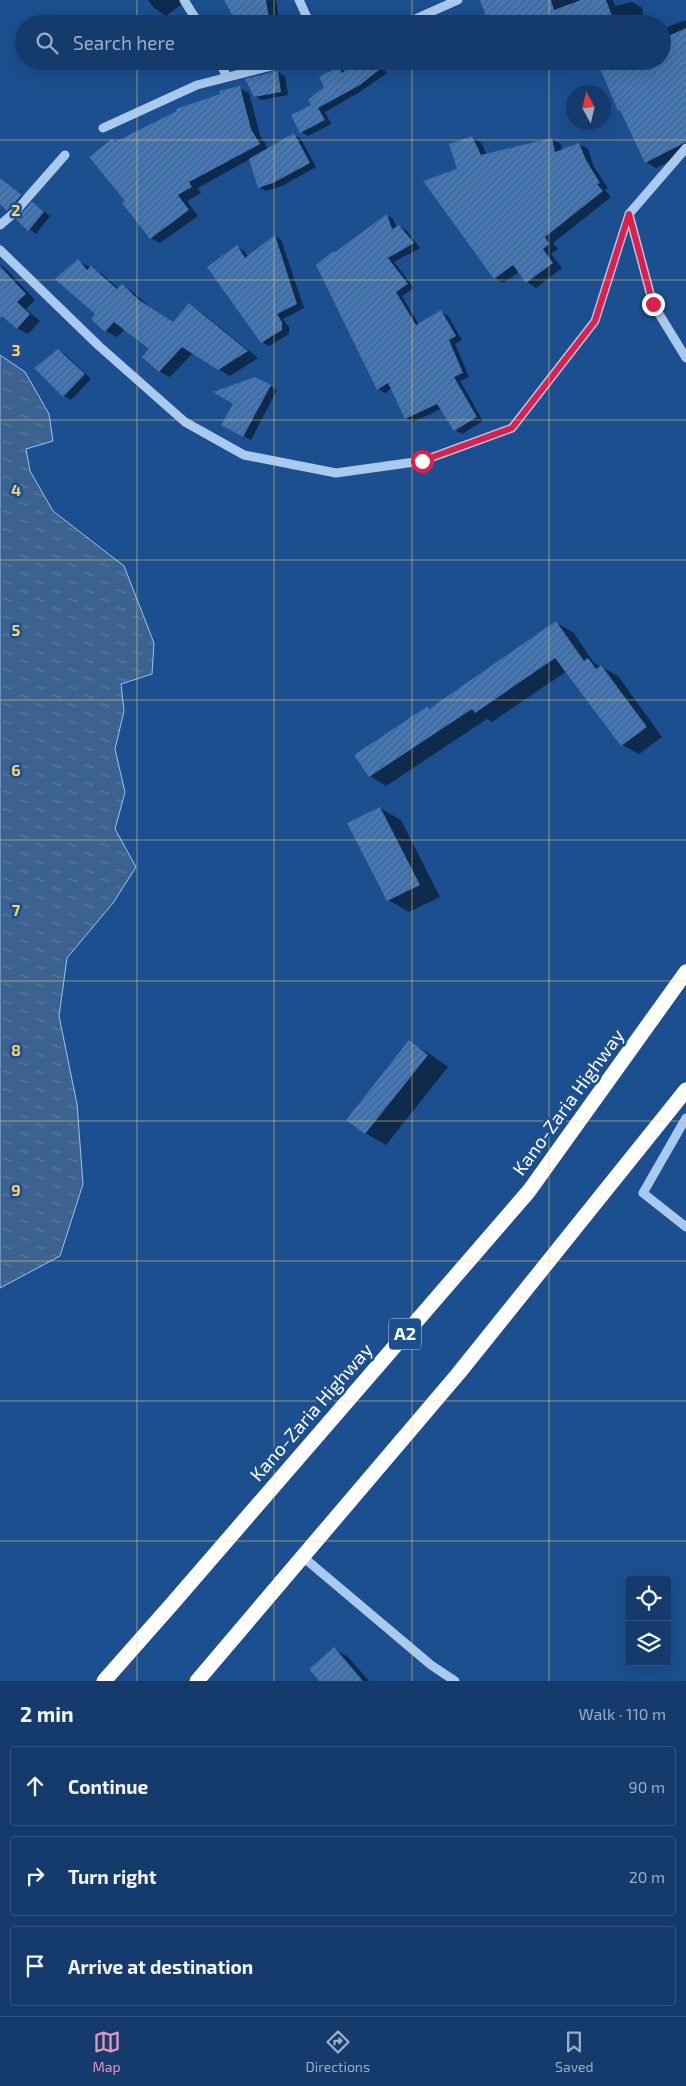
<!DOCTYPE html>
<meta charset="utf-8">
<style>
body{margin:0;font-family:"Exo 2",sans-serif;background:#1d4271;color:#f1f3f6}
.controls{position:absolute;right:15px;bottom:15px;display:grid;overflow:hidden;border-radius:5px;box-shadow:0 5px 20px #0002}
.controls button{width:45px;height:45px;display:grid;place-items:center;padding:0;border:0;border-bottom:1px solid #33557e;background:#143b6b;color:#f1f3f6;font:25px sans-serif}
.compass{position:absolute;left:566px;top:85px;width:45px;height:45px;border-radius:50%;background:#143b6b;box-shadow:0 5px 20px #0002;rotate:352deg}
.stop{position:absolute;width:15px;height:15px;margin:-11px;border:4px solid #e11d48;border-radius:50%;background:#fff}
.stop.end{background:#e11d48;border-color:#fff;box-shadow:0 1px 5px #0008}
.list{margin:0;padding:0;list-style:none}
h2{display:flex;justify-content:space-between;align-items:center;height:65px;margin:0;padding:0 20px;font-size:21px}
h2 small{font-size:16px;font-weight:400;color:#9dadc1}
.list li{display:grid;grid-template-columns:32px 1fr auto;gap:15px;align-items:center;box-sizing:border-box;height:80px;margin:0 10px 10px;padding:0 10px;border:1px solid #33557e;border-radius:5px}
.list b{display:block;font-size:19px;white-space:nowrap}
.list em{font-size:16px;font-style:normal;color:#9dadc1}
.icon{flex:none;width:28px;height:28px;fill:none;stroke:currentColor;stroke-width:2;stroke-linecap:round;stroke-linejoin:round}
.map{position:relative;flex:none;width:686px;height:1681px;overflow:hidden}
.search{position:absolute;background:#143b6b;box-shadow:0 5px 20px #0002;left:15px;right:15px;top:15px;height:55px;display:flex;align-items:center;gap:12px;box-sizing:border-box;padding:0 18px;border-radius:28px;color:#9dadc1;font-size:19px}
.sheet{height:335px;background:#143b6b}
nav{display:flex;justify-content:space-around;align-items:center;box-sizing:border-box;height:70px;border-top:1px solid #33557e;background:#143b6b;font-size:14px;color:#9dadc1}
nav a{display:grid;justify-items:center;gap:2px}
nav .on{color:#e797bd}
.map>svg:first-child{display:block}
.water{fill:url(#water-ripples);stroke:#9cc4f0}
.shadow{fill:#0007}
.building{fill:url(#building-hatch)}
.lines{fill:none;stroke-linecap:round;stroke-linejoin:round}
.minor{stroke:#a9c9ee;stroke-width:9}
.highway{stroke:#fff;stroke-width:15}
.route{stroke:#e11d48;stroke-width:6}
.grid{fill:none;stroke:#ffd166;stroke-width:1;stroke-opacity:0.55}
.labels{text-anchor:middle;stroke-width:5;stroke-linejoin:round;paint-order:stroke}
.shield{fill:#1b4f8f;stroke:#bbcadd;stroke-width:1}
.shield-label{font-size:18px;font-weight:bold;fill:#fff}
.street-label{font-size:19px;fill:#fff;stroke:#1b4f8f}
.grid-label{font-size:16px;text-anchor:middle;font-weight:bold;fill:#ffd166;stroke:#1b4f8f;stroke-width:5;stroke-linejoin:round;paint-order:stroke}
</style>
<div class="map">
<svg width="686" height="1681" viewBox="0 0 686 1681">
<defs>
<pattern id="water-ripples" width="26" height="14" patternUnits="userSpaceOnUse" patternTransform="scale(1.25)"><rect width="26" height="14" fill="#3c6290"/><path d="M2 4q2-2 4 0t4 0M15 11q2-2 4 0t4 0" fill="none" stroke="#597aa1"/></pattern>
<pattern id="building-hatch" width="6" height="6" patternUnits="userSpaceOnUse" patternTransform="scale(1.25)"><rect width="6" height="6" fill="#4478b7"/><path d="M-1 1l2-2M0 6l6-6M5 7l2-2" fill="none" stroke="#486282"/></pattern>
</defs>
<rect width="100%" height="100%" fill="#1b4f8f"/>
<path class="water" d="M0,355L25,372L49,414L53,441L26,449L30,471L53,511L124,566L154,643L152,674L121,684L124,711L115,749L125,792L115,829L136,867L113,903L67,958L59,1016L77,1104L83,1184L60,1256L0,1288Z"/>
<path class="shadow" d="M148,0H179L182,4L166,16L154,8Z
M225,0H276L280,24H221L233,15Z
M481,0H613L615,6L632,2L642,8L645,24H491Z
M686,20V153L656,168L646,162L623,112L619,110L598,61H662V29Z
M238,61H286L252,73L241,67Z
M378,61L387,73L358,93L325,112L331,124L308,136L301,132L312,105L339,68L346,72Z
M278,72L285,76L288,95L262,100L255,96Z
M239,88L249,93L260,135L268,149L294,135L301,139L316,167L282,186L266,191L259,187L250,159L198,188L201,193L187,201L198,216L160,243L151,238L127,201L112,140L116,143Z
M472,137L481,143L487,155L552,139L561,144L562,150L579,144L588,149L594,167L608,188L605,190L611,197L553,243L558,249L551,254L562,268L536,288L527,282L519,272L503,283L495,278L458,170Z
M5,183L28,199L15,214L0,202V188Z
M39,208L50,216L36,234L18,219Z
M387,215L393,219L397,228L399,226L406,230L420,248L394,262L414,288L402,296L419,325L441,312L448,316L462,340L455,344L469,377L460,381L483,421L462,434L455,430L441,409L413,422L406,418L392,388L385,393L378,389L336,253Z
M275,236L281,240L304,308L283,319L289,327V334L269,346L262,342L208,267L237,247L244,251L248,257Z
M78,261L102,274L119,289L122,286L133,292L151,308L174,323L189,305L200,311L258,358L230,376L193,353L170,377L159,371L151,349L125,329L117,337L106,331L92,319L96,314Z
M0,265L5,268L35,300L26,309L40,321L28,334L17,328L0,310Z
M59,350L66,355L91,379L71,400L64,396Z
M255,378L277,390L251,440L223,425Z
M556,623L573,632L594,663L618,676L662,737L639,754L622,745L567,671L492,722L487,719L386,786L370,776L428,707L431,709Z
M380,808L401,820L440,897L409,912L388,900Z
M409,1042L430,1054L448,1067L386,1145L365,1133Z
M334,1649L348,1657L369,1681H320Z"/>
<path class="building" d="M224,0H266L270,24H219L218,21L232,15Z
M480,0H551L554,10L581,0H606L615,24H489Z
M686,28V142L645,163L620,110L618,111L599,66L610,61H662V39Z
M237,61H265L240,68Z
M358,61H390L360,85L318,108L325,120L300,133L291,115L311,105L308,100L324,87L319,77L339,67L342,73Z
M278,71L281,92L254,97L245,79Z
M240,86L251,129L260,144L189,182L192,187L178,195L189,210L150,239L122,203L125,201L89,157L112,139L115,142L177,111L176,109L220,94L219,91Z
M294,133L310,163L273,183L258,188L249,159Z
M472,136L481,155L552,138L555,152L579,143L586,160L600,183L597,184L603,191L545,237L549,244L543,249L553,263L526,283L513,265L494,279L423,181L457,169L449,144Z
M0,178L22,195L7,211L0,204Z
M32,202L44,212L28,231L16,219Z
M387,214L392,229L399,225L414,243L388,258L408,284L396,292L416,325L441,310L456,336L449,340L463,373L454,377L477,417L454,431L437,404L405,419L388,383L377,390L316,265L333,251L335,252Z
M275,235L297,304L277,314L282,322V330L261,343L207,267L237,245L245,258Z
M78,259L87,270L91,266L117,289L122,284L139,300L173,322L189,303L248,351L218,370L182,347L159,372L142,357L149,349L114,322L105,332L91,319L95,314L55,279Z
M0,266L26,294L17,302L30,314L17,329L2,316L0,318Z
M58,349L85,374L63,397L34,368Z
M255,377L271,385L243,437L221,425L233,404L213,392Z
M556,621L584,661L588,658L596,669L601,665L647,727L621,746L555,658L475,713L472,709L369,777L354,755L428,706L429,709Z
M380,807L420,885L387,901L347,823Z
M409,1040L428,1055L365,1134L346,1120Z
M334,1647L363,1681H319L309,1669Z"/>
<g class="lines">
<path class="minor" d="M184,0L199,24
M299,0L310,24
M404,24L458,0
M219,61L227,77
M103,128L197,85L291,61
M686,148L629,214L653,304L686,358
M0,225L14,213L65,155
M0,250L99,346L185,422L244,455L336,473L422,461L512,428L595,321L629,214
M686,1118L643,1193L686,1227
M303,1557L431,1665L455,1681"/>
<path class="highway" d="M104,1681L172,1604L529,1191L686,972
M197,1681L458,1374L686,1090"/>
</g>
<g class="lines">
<path class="route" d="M422,461L512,428L595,321L629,214L653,304"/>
</g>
<path class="grid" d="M137,0V24M274,0V24M412,0V24M549,0V24M137,61V1681M274,61V1681M412,61V1681M549,61V1681M0,140H686M0,280H686M0,420H686M0,560H686M0,700H686M0,840H686M0,981H686M0,1121H686M0,1261H686M0,1401H686M0,1541H686"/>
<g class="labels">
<rect class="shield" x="389" y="1318.5" width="32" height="31" rx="4"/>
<g class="shield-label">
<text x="405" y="1340">A2</text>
</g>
<g class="street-label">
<text transform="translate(568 1102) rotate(-54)" y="7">Kano-Zaria Highway</text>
<text transform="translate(311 1412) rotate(-49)" y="7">Kano-Zaria Highway</text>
</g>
</g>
<g class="grid-label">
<text x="16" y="216">2</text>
<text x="16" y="356">3</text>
<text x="16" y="496">4</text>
<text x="16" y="636">5</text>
<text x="16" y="776">6</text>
<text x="16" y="916">7</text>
<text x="16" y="1056">8</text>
<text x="16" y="1196">9</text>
</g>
</svg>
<div class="controls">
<button><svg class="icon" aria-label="locate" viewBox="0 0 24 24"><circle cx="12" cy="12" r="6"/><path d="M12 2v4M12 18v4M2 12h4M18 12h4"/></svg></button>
<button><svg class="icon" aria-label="layers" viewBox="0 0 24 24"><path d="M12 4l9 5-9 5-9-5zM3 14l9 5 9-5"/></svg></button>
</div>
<svg class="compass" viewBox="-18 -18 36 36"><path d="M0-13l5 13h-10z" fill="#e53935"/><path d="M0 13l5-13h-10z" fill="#9dadc1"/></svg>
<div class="stop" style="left:422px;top:461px"></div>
<div class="stop end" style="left:653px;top:304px"></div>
<div class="search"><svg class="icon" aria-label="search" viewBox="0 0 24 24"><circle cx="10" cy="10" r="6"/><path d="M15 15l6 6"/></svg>Search here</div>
</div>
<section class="sheet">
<h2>2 min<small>Walk · 110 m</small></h2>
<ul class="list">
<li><svg class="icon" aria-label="ahead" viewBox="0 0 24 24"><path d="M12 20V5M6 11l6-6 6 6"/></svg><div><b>Continue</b></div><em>90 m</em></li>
<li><svg class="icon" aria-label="right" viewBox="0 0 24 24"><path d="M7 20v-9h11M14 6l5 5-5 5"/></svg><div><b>Turn right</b></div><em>20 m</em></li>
<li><svg class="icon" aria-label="arrive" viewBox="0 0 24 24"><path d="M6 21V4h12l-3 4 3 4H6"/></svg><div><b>Arrive at destination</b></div></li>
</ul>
</section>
<nav>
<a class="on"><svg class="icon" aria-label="map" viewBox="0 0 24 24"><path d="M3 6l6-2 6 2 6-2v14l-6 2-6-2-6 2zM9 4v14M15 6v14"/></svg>Map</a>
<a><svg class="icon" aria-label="directions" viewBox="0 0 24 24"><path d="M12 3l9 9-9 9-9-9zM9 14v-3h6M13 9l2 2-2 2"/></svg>Directions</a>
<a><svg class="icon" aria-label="saved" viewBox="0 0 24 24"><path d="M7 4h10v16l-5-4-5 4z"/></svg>Saved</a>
</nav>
